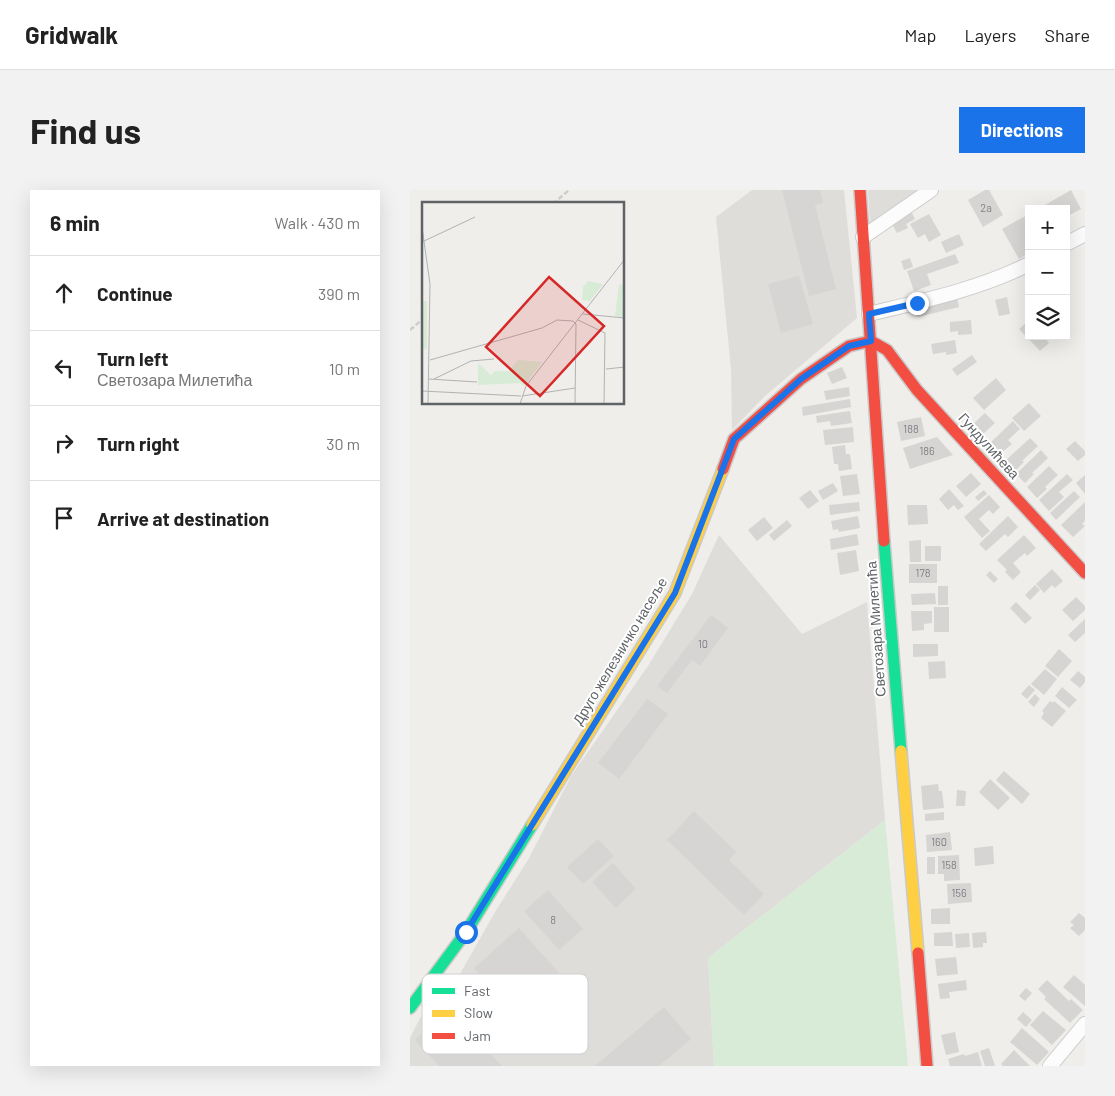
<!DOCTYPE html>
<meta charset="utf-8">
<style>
body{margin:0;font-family:Barlow,sans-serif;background:#f2f2f2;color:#222}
.controls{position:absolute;right:15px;top:15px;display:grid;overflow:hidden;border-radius:0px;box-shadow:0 5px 20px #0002}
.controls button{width:45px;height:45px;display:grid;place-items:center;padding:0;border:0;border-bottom:1px solid #e0e0e0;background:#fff;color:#222;font:25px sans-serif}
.stop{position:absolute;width:15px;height:15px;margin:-11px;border:4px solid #1a73e8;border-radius:50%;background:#fff}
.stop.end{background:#1a73e8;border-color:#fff;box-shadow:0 1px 5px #0008}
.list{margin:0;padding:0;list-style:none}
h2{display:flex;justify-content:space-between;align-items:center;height:65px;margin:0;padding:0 20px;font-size:21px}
h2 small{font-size:16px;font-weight:400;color:#767676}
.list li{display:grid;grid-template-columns:32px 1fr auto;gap:15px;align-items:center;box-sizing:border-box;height:75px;padding:0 20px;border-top:1px solid #e0e0e0}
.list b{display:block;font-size:19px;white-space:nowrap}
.list p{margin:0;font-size:16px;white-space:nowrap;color:#767676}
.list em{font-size:16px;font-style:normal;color:#767676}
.icon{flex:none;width:28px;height:28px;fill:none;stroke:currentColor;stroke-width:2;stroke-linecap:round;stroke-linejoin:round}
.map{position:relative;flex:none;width:675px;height:876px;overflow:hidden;border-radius:0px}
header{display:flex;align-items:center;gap:30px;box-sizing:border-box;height:70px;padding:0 25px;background:#fff;border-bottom:1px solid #e0e0e0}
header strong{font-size:24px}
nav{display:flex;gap:28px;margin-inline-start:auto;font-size:18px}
.intro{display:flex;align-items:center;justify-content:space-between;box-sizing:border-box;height:120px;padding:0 30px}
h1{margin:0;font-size:35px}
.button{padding:12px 22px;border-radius:0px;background:#1a73e8;color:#fff;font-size:18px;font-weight:700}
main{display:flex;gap:30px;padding:0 30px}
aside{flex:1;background:#fff;border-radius:0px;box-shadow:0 5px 20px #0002}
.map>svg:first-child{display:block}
.industrial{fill:#dfddda}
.green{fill:#d8ebd6}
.building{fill:#d6d5d3}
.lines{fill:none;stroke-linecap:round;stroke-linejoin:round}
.street-casing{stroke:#cbcccc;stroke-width:16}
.fast-casing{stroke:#cacacb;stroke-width:14}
.slow-casing{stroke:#cacacb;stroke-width:14}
.jam-casing{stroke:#cacacb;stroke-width:14}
.path{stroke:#cacfcc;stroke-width:2.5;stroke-dasharray:5 2.5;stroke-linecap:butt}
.street{stroke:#fdfcfc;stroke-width:14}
.fast{stroke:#16e098;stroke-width:11}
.slow{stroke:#ffcf43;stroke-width:11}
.jam{stroke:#f24e42;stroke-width:11}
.route{stroke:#1a73e8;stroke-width:6}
.labels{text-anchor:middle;stroke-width:4;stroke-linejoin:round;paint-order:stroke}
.number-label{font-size:11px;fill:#7e8184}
.street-label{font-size:14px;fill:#5f6368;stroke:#fff}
.inset-road{fill:none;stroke:#b1b2b2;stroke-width:1}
.view{fill:#d62828;fill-opacity:0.15;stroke:#d62828;stroke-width:2.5}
.inset-edge{fill:none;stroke:#5f6368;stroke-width:2.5}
.key{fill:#fff;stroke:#cfd0d2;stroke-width:1}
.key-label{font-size:14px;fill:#5f6368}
</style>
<header>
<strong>Gridwalk</strong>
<nav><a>Map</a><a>Layers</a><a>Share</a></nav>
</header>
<div class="intro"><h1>Find us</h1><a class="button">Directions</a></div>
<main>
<aside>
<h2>6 min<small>Walk · 430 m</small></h2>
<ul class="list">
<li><svg class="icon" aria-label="ahead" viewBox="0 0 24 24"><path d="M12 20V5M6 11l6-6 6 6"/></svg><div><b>Continue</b></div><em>390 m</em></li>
<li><svg class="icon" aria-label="left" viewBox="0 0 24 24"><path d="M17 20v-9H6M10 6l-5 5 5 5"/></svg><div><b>Turn left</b><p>Светозара Милетића</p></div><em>10 m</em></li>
<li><svg class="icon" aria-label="right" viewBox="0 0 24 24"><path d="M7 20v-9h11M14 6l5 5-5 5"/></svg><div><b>Turn right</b></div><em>30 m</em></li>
<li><svg class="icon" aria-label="arrive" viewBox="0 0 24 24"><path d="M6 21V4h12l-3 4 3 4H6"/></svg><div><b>Arrive at destination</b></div></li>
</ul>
</aside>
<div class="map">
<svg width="675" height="876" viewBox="0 0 675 876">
<rect width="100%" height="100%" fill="#efeeea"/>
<path class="industrial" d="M342,0H434L447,128L355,206L322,240L321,179L306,27Z
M458,0H512L460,34Z
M309,345L392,444L457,412L475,630L298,768L304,876H0V848L10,828L42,798L85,722L118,670L161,586L238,476L282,404Z"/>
<path class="green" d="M475,630L498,876H304L298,768Z"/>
<path class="building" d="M372,0H410L413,13L405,15L426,99L399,106Z
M575,0H579L593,25L573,37L558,10Z
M661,0L671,19L656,27V19H628Z
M502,23L505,29L496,34L498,38L487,43L482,34Z
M519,24L531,45L519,52L515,44L508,48L500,34Z
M619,24V63L609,69L592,39Z
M549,44L554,55L536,63L531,52Z
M545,64L549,73L517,84L521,95L504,101L497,81Z
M500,68L503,77L494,80L491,71Z
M389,86L403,134L371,143L358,94Z
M547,107L549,117L508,127L505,118Z
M597,107L600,124L589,126L585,110Z
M561,130L562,144L548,145V141L540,142V132Z
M619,130V146H633L639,153L630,161L609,139Z
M545,150L547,163L536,165V162L523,164L521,154Z
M562,165L567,172L547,186L542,179Z
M432,177L437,188L422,194L417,183Z
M586,188L596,200L574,220L563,208Z
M439,197L440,206L416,210L414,201Z
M440,209L441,217L393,226L392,217Z
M619,213L631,226L614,241L602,228Z
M440,221L442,233L421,236L420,231L407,233L406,226Z
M575,223L585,233L573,244L563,234Z
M511,227L515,246L491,251L487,232Z
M603,231L610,239L598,250L602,254L590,264L580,253Z
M443,237L444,252L415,255L413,240Z
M527,247L543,265L500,279L493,258Z
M620,248L628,256L612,271L614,272L605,281L595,271Z
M665,251L675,261V265L668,271L656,259Z
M435,255L436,264H440L442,279L429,281L428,274H424L422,257Z
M631,260L638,268L622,283L624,284L615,293L606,284Z
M639,276L648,285L635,297L637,299L627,308L617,297Z
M561,283L571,294L556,307L546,296Z
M447,284L450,304L433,306L430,286Z
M657,284L663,290L649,302L654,307L639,321L629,310Z
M675,285V304L666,293Z
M423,293L428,301L413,310L408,301Z
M539,299L554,316L548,320L544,315L538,320L529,309Z
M400,300L409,311L398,319L389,308Z
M574,300L577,304L568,311L565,307Z
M664,301L670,307L646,330L640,323Z
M579,305L590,317L583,324L579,320L569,329L580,341L572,348L554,327Z
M449,312L450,321L420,325L419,315Z
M675,312V331L672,334L675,336L663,347L651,335Z
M497,315H517L518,334L498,335Z
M448,326L450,338L429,342L428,339L423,340L421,331Z
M598,326L608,337L598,347L595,344L576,361L569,354Z
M354,327L363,338L347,351L338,340Z
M377,330L382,336L364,351L359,345Z
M447,344L449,355L421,360L420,349Z
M614,345L626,358L617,366L615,363L603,373L611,382L603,390L595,382L597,380L587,370Z
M511,350V372H500L499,351Z
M515,356H531V371H515Z
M446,360L449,381L430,385L427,363Z
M499,374H527V393H499Z
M642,379L653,391L645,398L642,395L634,403L626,394Z
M580,381L588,389L584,393L576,385Z
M625,395L630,400L620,410L615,405Z
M528,396H538V415H528Z
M525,403L526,414L502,415L501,404Z
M666,407L675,416V420L663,431L652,420Z
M606,412L622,428L615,434L600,418Z
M524,417H539V442H524Z
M501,421H522V433L514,434V440L502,441Z
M301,425L318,438L290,476L282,470L257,503L247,496Z
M675,429V443L665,452L658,445Z
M503,454H528V466L503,467Z
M649,459L662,471L648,487L635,476Z
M535,471L536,488L519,489L518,472Z
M635,479L647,489L634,505L621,494Z
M668,481L675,487V492L670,498L660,490Z
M619,495L625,500L617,509L611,504Z
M652,497L667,510L659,518L645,506Z
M625,504L630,509L624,517L618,512Z
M237,509L258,524L209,589L188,573Z
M640,511L643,513L644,511L656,521L642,537L631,528L634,523L632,521Z
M594,581L620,604L612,614L586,590Z
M580,589L600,608L588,620L569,602Z
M528,594L529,601H532L534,618L513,620L511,596Z
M547,600L556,601L555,616H546Z
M284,621L326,662L319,670L354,704L334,725L257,650Z
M534,622V630L515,631V624Z
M540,642L542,660L517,662L516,645Z
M188,649L204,666L173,694L157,677Z
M583,656L584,674L565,676L564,658Z
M549,665L550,690L534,691V684H528V666Z
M517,667H525V684H517Z
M203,673L226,699L206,718L182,692Z
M561,693L562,712L538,714L537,694Z
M138,700L173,739L149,760L114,721Z
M540,718V734H521V719Z
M669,723L675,728V740L669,746L660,738L664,735L660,732Z
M109,738L165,801L157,808L170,823L133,856L64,778Z
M542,742L543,756H524V743Z
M576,742L577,753H573V757L563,758L562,743Z
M559,743L560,757L546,758L545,744Z
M546,767L548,784L527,786L525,769Z
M664,785L675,795V816L653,797Z
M556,790L557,800L539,802L540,808L530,809L528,794Z
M637,790L659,811L661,809L673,820L660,833L634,809L636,807L628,799Z
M616,798L622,803L615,811L609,806Z
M254,817L281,849L249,876H185Z
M39,818L92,876H29L5,850Z
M633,821L656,840L642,855L620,835Z
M613,822L622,830L616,837L607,829Z
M612,838L639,862L627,875L600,852Z
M545,842L549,862L536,865L531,845Z
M579,858L585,876H575L570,861Z
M604,860L620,876H593L591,874Z
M568,862L572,876H540L538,869L554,864L555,866Z"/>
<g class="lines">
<g class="street-casing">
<path id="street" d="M453,47L521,0
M656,54L675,44
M459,124C513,111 569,99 619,74
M640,876L675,834"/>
</g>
<g class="fast-casing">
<path id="fast" d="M474,351L491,561
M0,818L56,742L122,635"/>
</g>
<g class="slow-casing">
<path id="slow" d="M491,561L508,763
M122,635L265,403L313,279"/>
</g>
<g class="jam-casing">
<path id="jam" d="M450,0L474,351
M461,151L477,160L507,200L675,383
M313,279L324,249L391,189L439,156L461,151
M508,763L517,876"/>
</g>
<path class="path" d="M143,14L159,0
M0,140L14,128"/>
<use href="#street" class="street"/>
<use href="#fast" class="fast"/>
<use href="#slow" class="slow"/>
<use href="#jam" class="jam"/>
</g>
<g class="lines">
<path class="route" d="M56,742L265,403L324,249L391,189L439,156L461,151L459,124L507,113"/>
</g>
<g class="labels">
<g class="number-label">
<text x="576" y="22">2a</text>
<text x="501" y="243">188</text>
<text x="517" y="265">186</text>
<text x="513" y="387">178</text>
<text x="293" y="458">10</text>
<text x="529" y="656">160</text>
<text x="539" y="679">158</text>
<text x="549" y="707">156</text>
<text x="143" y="734">8</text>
</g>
<g class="street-label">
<text transform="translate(579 256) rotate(48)" y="5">Гундулићева</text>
<text transform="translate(466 439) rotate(-94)" y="5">Светозара Милетића</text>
<text transform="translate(210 461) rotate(-59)" y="5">Друго железничко насеље</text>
</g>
</g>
<g transform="translate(12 12)">
<rect width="202" height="202" fill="#efeeea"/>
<path d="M166,79L181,82L168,99L160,98L161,85ZM197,82L202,83V115L193,114ZM0,99H5V147L0,148ZM96,158L120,160L102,184L98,181L56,183V161L69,173L73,169H87Z" fill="#d8ebd6"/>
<path class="inset-road" d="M0,25L8,82L6,202M0,40L53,15M161,112L203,116M156,118L183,131L182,202M8,158L120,126L135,118L151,119L154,122L153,202M184,167L203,165M7,177L55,180M12,177L49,159L72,157M0,189L99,194M100,194L153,186M98,202L104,184L203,57"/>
<path class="view" d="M127,75L182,124L118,194L64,145Z"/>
<rect width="202" height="202" class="inset-edge"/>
</g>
<rect x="12" y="784" width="166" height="80" rx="8" class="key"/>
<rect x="22" y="798" width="23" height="6" fill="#16e098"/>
<rect x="22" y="820" width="23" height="7" fill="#ffcf43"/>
<rect x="22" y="843" width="23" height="6" fill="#f24e42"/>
<g class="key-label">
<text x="54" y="806">Fast</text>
<text x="54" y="828">Slow</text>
<text x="54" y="851">Jam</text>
</g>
</svg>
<div class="controls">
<button>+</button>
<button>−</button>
<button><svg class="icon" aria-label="layers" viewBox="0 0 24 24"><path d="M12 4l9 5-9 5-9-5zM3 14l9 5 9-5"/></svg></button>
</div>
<div class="stop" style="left:56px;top:742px"></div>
<div class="stop end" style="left:507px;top:113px"></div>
</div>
</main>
